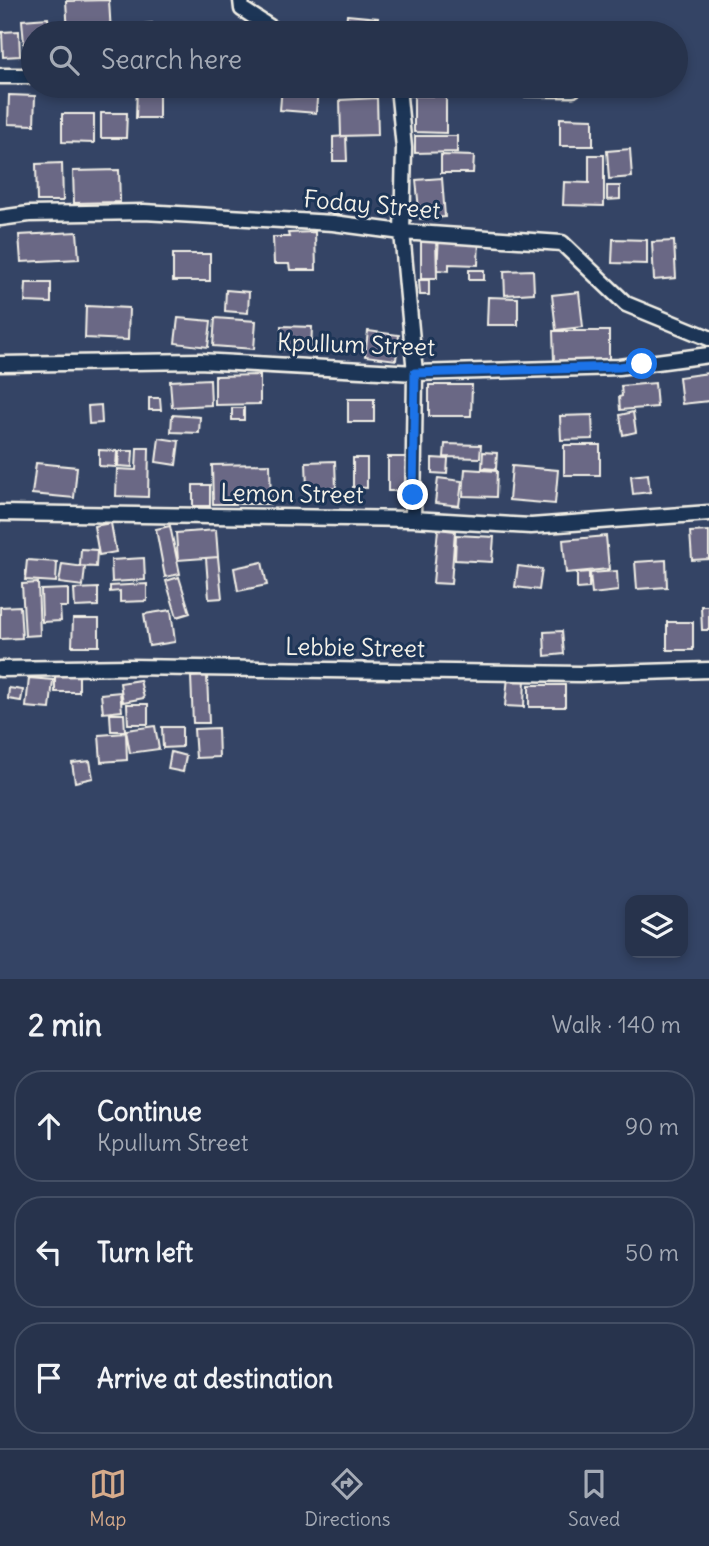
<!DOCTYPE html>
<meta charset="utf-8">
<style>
body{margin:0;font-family:Delius,sans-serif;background:#2f3b53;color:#f1f3f6}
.controls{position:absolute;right:21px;bottom:21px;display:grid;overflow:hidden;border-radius:14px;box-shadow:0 4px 10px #0003}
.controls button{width:63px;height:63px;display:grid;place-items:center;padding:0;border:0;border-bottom:2px solid #434e64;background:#27334c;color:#f1f3f6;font:35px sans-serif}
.stop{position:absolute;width:21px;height:21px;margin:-16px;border:5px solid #1a73e8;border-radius:50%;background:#fff}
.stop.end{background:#1a73e8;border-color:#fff;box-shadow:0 2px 7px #0008}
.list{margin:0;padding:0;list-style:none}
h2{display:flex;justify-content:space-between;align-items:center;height:91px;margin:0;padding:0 28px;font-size:30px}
h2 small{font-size:23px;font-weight:400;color:#a4aab5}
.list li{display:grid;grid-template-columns:46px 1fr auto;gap:21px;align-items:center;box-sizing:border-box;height:112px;margin:0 14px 14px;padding:0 14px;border:2px solid #434e64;border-radius:28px}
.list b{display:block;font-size:26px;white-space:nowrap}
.list p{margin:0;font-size:23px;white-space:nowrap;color:#a4aab5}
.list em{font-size:23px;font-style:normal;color:#a4aab5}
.icon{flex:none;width:38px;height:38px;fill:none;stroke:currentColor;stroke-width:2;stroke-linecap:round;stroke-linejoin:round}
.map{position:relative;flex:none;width:709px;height:979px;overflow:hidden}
.search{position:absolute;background:#27334c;box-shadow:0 4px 10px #0003;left:21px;right:21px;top:21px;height:77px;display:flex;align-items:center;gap:18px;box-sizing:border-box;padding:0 24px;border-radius:38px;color:#a4aab5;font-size:26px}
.sheet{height:469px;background:#27334c}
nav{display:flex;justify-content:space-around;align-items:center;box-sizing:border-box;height:98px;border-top:2px solid #434e64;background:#27334c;font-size:19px;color:#a4aab5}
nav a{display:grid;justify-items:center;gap:4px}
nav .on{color:#d6ab8b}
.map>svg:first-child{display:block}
.building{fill:#6b6785;stroke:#f4f1e8;stroke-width:2}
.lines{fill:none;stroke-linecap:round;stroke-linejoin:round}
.street-casing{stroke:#f4f1e8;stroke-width:19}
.street{stroke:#1d3557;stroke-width:14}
.route{stroke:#1a73e8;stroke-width:9}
.labels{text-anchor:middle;stroke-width:6;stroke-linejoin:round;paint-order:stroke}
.street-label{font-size:24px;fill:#f4f1e8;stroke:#1d3557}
</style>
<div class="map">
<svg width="709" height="979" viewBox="0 0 709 979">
<rect width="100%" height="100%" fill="#344465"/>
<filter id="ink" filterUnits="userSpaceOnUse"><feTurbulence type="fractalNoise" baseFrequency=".0143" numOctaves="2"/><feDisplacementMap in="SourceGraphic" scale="14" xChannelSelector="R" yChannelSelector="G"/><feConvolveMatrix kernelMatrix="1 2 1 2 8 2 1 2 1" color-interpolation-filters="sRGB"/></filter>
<g filter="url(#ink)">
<path class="building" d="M109,0L111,33H68L66,1Z
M347,15L378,18L376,33H345Z
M48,18L50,33H33V55L25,56L22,20Z
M152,23L153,33H116L115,27Z
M199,27L237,29V33H199Z
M19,31L20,56L3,57L2,32Z
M137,86H159V118H136Z
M282,86H318L316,113L280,110Z
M414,93L446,94V133L414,132Z
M9,95L35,96L34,125L8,124Z
M377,98L378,135L341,136L340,100Z
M101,113H127L126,138H101Z
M62,114H94V143L62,142Z
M560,118L593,119V146H560Z
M346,136L347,161H333V137Z
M415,136H457V152L415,153Z
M630,149L632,177L609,179L607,151Z
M441,155L474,156L473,173H441Z
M589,155H604V206L563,205L564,182L589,183Z
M62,163L63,201H37L36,164Z
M119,170L120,202L74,203L73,171Z
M442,178L445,217L420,219L416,180Z
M607,186H620V199L607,200Z
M77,232L79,259L21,262L19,235Z
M315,232L316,270H290L289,264H274L273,237H289L288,233Z
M421,237H436L437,278H421Z
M439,237L479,239L478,265L449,264V271L437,270Z
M613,239L647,240V264L612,263Z
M674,241L676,278L654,280L652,242Z
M173,254H210V281H173Z
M469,270H484V280H469Z
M533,270L534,293L505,295L504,271Z
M419,280H429V295H420Z
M26,283H51V303L25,302Z
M226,290L249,292L248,313L225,311Z
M579,292L583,327L556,330L552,295Z
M488,297L518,298V325H487Z
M86,306L129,308L128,340L85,338Z
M178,318L211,321L208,347L175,343Z
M215,318L256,321L254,349L213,346Z
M281,326L312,327L311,351L280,349Z
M368,331L399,335L396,360L365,356Z
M553,331H609V361H554Z
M709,373V401L682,404L679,377Z
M260,375V404L215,405V376Z
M210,379L211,405L172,407L170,381Z
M655,383L657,407L620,410L619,397L622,396L621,386Z
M429,385H472L471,416H429Z
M149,398H160L161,410H149Z
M348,399H374V422H348Z
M101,405L102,423L89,424L88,406Z
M232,408H244V420H232Z
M633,412L636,432L623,435L620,415Z
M172,415L200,417L199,433L171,432Z
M592,415L593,439L561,440L560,416Z
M159,438L179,441L176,465L156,462Z
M445,444L481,445L480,458L444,457Z
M564,445H600V475H564Z
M137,448H149L148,497L116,496L117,469L136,470Z
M99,450L117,451L116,467L99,466Z
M119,451H133L132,467L118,466Z
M483,452L497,453L496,469L482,468Z
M388,457H409V491H388Z
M353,458H367V488L353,487Z
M432,458L448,459L447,474L432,473Z
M335,461L336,488L307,489L306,462Z
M36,463L77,467L74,498L32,494Z
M270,464L271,504H213L212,465Z
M512,466L558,470L555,504L509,500Z
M465,469L497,471L496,497L463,496Z
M648,474L650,492L633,494L631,476Z
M438,478L462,481L459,506L435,503Z
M193,485H210V506H193Z
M111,523L116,552L99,555L94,526Z
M170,526L180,574L165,577L156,529Z
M438,529L455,531L451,584L433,583Z
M216,530L218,557L178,560L176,533Z
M709,531V559L692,560L690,532Z
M456,535L494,537L492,562L455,560Z
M606,536L609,569L566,573L563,540Z
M81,549L97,550L96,567L80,566Z
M218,557L222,598L209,599L206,558Z
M144,558L145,580L112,582L111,560Z
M27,560L57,562L56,582L25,580Z
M666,560L667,587L637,589L635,562Z
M262,562L267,585L238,591L234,568Z
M62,564L85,567L83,586L59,583Z
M518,566L542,569L539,590L515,587Z
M617,571L618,591L592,594L590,573Z
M589,572V588L577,589V573Z
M179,577L190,613L177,617L166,581Z
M38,583L40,635L25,636L22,584Z
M147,584V601L120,602V591L110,592V586Z
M98,588V606L75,607L74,589Z
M68,589V607H60L61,621L42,622L41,590Z
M20,606L22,638L0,639V607Z
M701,606H709V630H702Z
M171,610L175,642L149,646L144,614Z
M73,619H99V646H72Z
M667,622H693V650H667Z
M562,631L564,654L545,656L544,632Z
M55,674H79V692H55Z
M207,676L209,723H193L191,677Z
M508,677L525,678L524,707L505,706Z
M29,678L53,680L50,709L26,707Z
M140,680L144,698L123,702L120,683Z
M529,685H565V707H529Z
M9,688L23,690L21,701L8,699Z
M120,692L122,711L103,713L101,694Z
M127,704H148V724H128Z
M110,714H124L125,731H111Z
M155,726L159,749L130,753L126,730Z
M162,727H182V747L163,748Z
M218,728L219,757L196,758L194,729Z
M126,733L127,760L101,762L99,735Z
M171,752L186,756L183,772L168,769Z
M90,761L93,778L75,782L72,763Z"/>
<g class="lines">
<g class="street-casing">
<path id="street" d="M241,0L242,9L279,33
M0,76H33
M393,86L398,87L573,89
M398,87L404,148L402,232L415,373L413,519
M0,218L29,214L144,212L333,223L402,232L562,243L626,304L709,338
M0,364L199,361L415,373L619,367L709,355
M0,513L413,519L531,526L709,513
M0,669L129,667L580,674L709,670"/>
</g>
<use href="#street" class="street"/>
</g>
</g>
<g class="lines" filter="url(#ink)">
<path class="route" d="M413,495L415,373L619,367L642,364"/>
</g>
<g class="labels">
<g class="street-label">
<text transform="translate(372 205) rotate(5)" y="8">Foday Street</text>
<text transform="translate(356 345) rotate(2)" y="8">Kpullum Street</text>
<text transform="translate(292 494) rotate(1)" y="8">Lemon Street</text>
<text transform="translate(355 648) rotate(1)" y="8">Lebbie Street</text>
</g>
</g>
</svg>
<div class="controls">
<button><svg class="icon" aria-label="layers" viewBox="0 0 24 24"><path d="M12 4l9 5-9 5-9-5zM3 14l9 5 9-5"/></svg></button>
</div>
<div class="stop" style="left:642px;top:364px"></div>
<div class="stop end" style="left:413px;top:495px"></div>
<div class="search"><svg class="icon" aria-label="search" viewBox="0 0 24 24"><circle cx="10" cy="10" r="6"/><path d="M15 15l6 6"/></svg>Search here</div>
</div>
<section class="sheet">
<h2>2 min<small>Walk · 140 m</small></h2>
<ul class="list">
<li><svg class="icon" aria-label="ahead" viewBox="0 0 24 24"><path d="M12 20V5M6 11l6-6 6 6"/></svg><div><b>Continue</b><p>Kpullum Street</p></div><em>90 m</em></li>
<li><svg class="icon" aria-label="left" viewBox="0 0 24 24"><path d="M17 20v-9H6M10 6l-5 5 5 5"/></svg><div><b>Turn left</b></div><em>50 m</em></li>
<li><svg class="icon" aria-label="arrive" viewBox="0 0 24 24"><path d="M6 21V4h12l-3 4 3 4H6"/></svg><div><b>Arrive at destination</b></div></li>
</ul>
</section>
<nav>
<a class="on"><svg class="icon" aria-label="map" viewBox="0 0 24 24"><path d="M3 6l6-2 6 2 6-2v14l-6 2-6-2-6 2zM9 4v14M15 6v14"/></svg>Map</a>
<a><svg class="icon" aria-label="directions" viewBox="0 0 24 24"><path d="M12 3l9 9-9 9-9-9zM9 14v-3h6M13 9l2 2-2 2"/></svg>Directions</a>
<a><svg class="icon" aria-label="saved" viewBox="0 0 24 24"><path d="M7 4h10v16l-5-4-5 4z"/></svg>Saved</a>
</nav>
